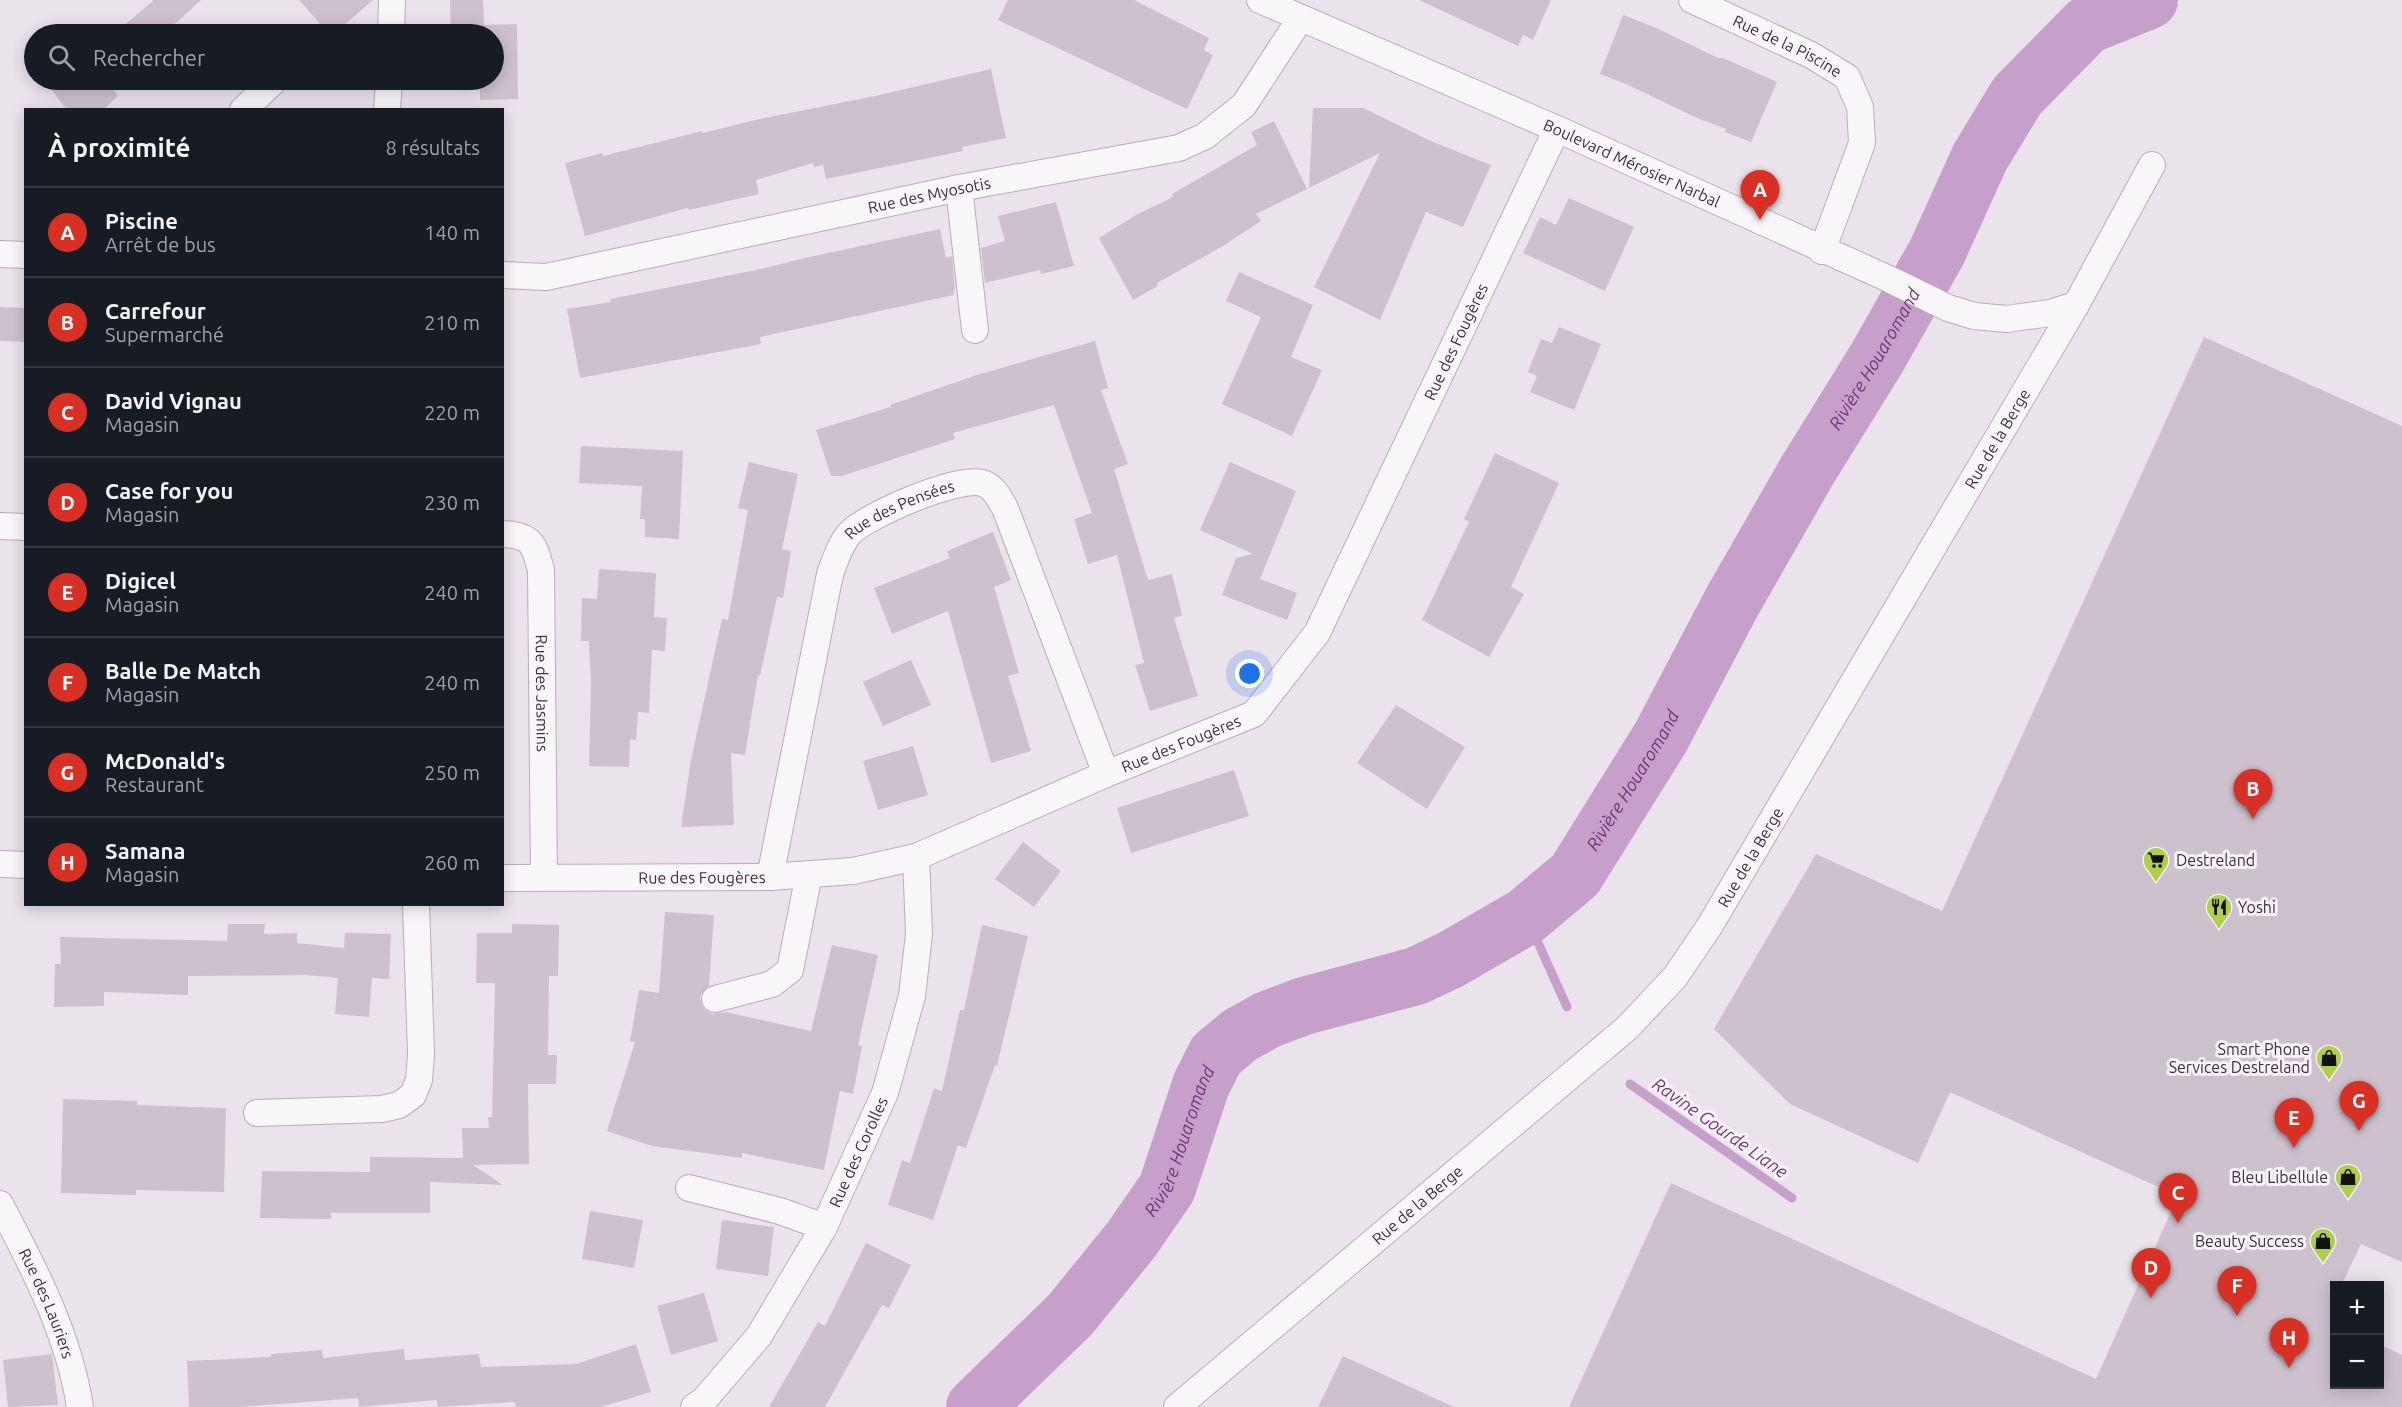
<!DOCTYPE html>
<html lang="fr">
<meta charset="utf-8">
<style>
body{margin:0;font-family:Ubuntu,sans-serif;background:#242831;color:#f1f3f6}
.controls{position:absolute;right:18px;bottom:18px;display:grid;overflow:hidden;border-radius:0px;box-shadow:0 3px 15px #0003}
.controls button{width:54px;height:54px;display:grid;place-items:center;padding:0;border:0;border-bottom:2px solid #363941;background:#171b24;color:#f1f3f6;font:30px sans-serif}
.you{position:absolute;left:1250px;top:674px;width:21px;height:21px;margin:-15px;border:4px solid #fff;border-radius:50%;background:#1a73e8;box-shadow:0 0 0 9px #1a73e833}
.badge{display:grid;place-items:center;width:39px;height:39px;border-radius:50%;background:#d93025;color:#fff;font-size:20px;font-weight:700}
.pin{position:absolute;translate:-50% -50px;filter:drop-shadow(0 2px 3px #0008)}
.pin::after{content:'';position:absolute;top:32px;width:21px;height:18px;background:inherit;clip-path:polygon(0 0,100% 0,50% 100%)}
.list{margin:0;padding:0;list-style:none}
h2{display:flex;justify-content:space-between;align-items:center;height:78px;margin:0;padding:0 24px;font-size:26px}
h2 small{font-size:20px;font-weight:400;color:#9ea1a6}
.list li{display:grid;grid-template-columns:39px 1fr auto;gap:18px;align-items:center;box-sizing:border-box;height:90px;padding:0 24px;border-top:2px solid #363941}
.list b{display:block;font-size:22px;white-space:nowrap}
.list p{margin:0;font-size:20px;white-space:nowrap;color:#9ea1a6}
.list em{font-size:20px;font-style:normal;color:#9ea1a6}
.icon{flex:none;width:33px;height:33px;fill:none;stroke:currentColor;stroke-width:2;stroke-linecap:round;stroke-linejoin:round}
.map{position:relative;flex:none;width:2402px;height:1407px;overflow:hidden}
.search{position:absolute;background:#171b24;box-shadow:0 3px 15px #0003;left:24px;top:24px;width:480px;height:66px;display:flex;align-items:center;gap:15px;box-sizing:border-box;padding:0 21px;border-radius:33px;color:#9ea1a6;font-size:22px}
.panel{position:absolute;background:#171b24;box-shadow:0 3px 15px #0003;left:24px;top:108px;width:480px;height:798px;border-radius:0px}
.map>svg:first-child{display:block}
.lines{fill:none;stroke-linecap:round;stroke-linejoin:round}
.stream{stroke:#c69fcb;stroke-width:9}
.river{stroke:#c69fcb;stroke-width:58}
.building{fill:#cec1ce}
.street-casing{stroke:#b9acb9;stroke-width:28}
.street{stroke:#f9f6f9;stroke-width:26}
.labels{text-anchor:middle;stroke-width:6;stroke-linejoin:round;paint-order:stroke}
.street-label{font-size:16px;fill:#442b43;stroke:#f8f3f8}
.poi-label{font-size:16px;fill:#442b43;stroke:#f8f3f8;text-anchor:end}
.water-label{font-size:18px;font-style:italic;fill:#733578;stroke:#f8f3f8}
</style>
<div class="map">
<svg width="2402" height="1407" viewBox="0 0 2402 1407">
<rect width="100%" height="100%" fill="#ebe3eb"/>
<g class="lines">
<path class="stream" d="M1526,916L1567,1007
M1630,1084L1792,1198"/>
<path class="river" id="s1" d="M975,1407L1070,1315L1131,1240L1167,1188L1201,1085L1216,1055L1240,1035L1267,1020L1304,1006L1416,976L1450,960L1526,916L1575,875L1661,737L1732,602L1807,471L1877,358L1937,252L1980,157L2017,96L2087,25L2149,0"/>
</g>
<path class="building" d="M154,0H201L164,34H114Z
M299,0H373L334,34H329Z
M450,0H483L484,25L517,24L518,99L480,100V80H494V34H451Z
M1008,0H1134L1209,38L1204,50L1213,55L1187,109L998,20Z
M1419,0H1551L1533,40L1523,35L1518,46Z
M1623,15L1654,27L1718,58H1723L1777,82L1751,142L1725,132L1726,129L1697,118L1626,84L1600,74Z
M991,69L1006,138L962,147L963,151L826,179L823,165L814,167L813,163L756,180L759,194L689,210L688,208L585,236L565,163L602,153L603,156L702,131L703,133L755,120L875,96Z
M63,80H114L109,84L118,96L103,110H67L52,90Z
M1313,108H1363L1433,142L1491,165L1463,227L1426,212L1380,320L1314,287L1380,153L1309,188Z
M1274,121L1307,189L1256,214L1261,221L1223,246L1157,283L1158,286L1133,300L1099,238L1136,215L1173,197L1172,194L1257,145L1251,132Z
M1569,198L1634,227L1605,291L1523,253L1540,217L1556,225Z
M1056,202L1074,266L1041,274L1040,270L985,283L981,248L1005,241L998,216Z
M940,229L946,258L952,256L955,290L953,291L954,295L760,337L761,344L580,378L567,309L611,302L610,299L761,269L805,258Z
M1239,272L1313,305L1291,357L1322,370L1292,436L1222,404L1261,317L1226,301Z
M0,307L26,308V342L0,341Z
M1559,327L1601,344L1574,410L1530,392L1537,376L1528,372L1541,339L1552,343Z
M2204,337L2402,426V1262L2361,1244L2341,1286H2334V1384H2379V1344L2402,1355V1407H1569L1671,1183L2096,1379L2178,1196L1950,1092L1918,1163L1790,1104L1714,1029L1816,854L1942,911Z
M1095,341L1108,388L1101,390L1128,464L1114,469L1148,580L1172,574L1182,615L1174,618L1198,696L1150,711L1135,665L1144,663L1117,555L1088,564L1074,519L1092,513L1054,405L953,433L955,439L842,476H831L816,430L891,407L890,405L977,375Z
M581,446L683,451L679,539L645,537V519H640L642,486L579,483Z
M1495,453L1559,483L1511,587L1524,594L1489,657L1422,620L1469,522L1464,519Z
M749,462L798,474L782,549L791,551L783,598L777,597L760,676L758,675L745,755L731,753L734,825L681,827L691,760L722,619L728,620L748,510L738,508Z
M1230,462L1296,491L1260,579L1297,593L1287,620L1222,595L1236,558L1253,554L1200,530Z
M993,532L1011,580L994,587L1019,673L1008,676L1031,751L991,763L948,611L892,634L874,588L950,558L947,551Z
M599,569L656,573L654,617L667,618L665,651L652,650L649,713L638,712L636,740L630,739L629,767L589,766L591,683L589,641H581L582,598L597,599Z
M911,660L931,705L883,726L863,682Z
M1396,705L1465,747L1427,809L1357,763Z
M913,746L928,795L878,810L863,761Z
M1234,770L1249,816L1131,853L1117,808Z
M1023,842L1061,871L1034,907L995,879Z
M665,912L714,915L709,986L700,996L701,1003L704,1009L712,1014L726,1012L811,1031L832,945L878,955L858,1045L862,1046L853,1094L840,1091L824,1170L742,1153V1158L652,1146L607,1131L635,1042L630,1041L639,990L659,993Z
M228,924H265L264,934L297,933V943L344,948L345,933L391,934L389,979L372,978L369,1017L335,1014L338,978L306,975L188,976V995L104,992V1006L54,1007L55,964H61L60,937L227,941Z
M512,924L559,925L558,976H549L548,1055H557L556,1084H528L529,1164L473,1165L503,1185L430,1182V1213H331V1219L260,1218L262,1171L370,1172V1157L463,1158L462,1128H489L488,1117H492L495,983H476L477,933H512Z
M982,925L1028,936L997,1066L995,1065L966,1148L958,1145L933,1220L888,1205L902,1160L910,1163L934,1088L942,1091L960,1010H964Z
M63,1099L137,1101V1105L226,1108L224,1192L136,1190V1195L61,1193Z
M590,1211L643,1220L634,1268L582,1259Z
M722,1220L774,1227L768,1276L716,1269Z
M866,1243L911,1265L889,1308L882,1305L825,1407H769L818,1322L825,1326Z
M704,1293L718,1341L671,1355L657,1306Z
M636,1344L651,1392L601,1407H516L515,1402L438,1407L437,1400L359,1407L358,1398L240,1407H189L187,1361L271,1357V1354L322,1350L323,1358L404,1349L405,1360L479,1354L481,1367L576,1364Z
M52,1354L58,1405L8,1407L3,1360Z
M1343,1356L1454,1407H1318Z"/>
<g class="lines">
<g class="street-casing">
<g id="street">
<path id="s2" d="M1260,0L1557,129L1889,279L1948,308L1974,316L2007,319L2050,313L2076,305"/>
<path id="s3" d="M1692,0L1811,55L1847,77L1860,107L1862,143L1822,251"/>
<path d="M391,34L392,0"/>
<path d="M243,110L275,80"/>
<path d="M387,110L389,80"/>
<path d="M959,188L975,330"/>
<path d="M0,254L26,255"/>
<path id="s4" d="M502,275L546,277L959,188L1179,148L1205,136L1244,105L1300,19"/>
<path d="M0,526L26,527"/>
<path id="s5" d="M502,534C532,535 534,544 541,570L544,876"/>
<path d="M0,864L26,865"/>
<path id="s6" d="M770,877L830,574C835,561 840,544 850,533C867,515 963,473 985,484C995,488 1000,500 1005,508L1106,774"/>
<path id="s7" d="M502,878L770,877L853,871L916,857L1106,774L1254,714L1317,633L1557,129"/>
<path d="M715,999L772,984L790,970L809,874"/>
<path d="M257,1113L382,1109L399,1105L413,1095L419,1080L421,1054L416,904"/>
<path d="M689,1188L780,1211L824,1227"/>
<path id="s8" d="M0,1204C34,1268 69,1335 80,1407"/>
<path id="s9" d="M694,1407L705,1399L759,1336L824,1227L885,1093L912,996L919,934L916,857"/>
<path id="s10" d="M1177,1407L1627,1028L1675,977L1709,927L2076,305L2152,165"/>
</g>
</g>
<use href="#street" class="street"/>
</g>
<defs>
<g id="supermarket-pin" transform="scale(1.35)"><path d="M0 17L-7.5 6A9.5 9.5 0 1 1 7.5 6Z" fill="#afce4b" stroke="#f8f3f8"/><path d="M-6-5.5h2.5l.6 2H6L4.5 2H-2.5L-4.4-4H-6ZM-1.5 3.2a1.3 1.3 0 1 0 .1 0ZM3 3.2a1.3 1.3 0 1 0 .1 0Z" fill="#111"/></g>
<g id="restaurant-pin" transform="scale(1.35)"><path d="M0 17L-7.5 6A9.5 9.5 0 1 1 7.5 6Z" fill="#afce4b" stroke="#f8f3f8"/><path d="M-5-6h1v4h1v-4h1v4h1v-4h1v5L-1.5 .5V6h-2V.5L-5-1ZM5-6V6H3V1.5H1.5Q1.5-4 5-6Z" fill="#111"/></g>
<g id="shop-pin" transform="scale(1.35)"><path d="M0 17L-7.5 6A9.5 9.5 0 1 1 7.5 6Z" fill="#afce4b" stroke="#f8f3f8"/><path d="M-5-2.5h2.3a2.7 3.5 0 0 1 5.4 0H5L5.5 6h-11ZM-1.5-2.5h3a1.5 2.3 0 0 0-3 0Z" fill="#111"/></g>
</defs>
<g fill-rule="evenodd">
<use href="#supermarket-pin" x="2156" y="860"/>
<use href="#restaurant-pin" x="2219" y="907"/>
<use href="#shop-pin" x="2329" y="1058"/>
<use href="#shop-pin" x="2348" y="1177"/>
<use href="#shop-pin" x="2323" y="1241"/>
</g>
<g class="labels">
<g class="street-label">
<text dy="6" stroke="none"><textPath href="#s3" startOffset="106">Rue de la Piscine</textPath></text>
<text dy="6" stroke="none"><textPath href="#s2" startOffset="406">Boulevard Mérosier Narbal</textPath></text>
<text dy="6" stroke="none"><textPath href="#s4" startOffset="436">Rue des Myosotis</textPath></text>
<text dy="6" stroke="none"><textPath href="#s7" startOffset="1208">Rue des Fougères</textPath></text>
<text dy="6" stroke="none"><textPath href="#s10" startOffset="1286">Rue de la Berge</textPath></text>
<text dy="6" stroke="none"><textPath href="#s6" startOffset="410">Rue des Pensées</textPath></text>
<text dy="6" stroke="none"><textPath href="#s5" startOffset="183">Rue des Jasmins</textPath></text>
<text dy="6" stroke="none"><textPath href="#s7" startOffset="704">Rue des Fougères</textPath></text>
<text dy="6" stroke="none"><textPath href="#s10" startOffset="800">Rue de la Berge</textPath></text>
<text dy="6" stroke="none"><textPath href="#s7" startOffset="200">Rue des Fougères</textPath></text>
<text dy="6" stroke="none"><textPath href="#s9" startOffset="306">Rue des Corolles</textPath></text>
<text dy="6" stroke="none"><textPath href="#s10" startOffset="314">Rue de la Berge</textPath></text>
<text dy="6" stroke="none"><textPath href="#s8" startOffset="110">Rue des Lauriers</textPath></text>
</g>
<g class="poi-label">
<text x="2176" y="866" text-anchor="start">Destreland</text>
<text x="2238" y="913" text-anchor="start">Yoshi</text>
<text x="2310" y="1055">Smart Phone<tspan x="2310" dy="18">Services Destreland</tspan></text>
<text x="2328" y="1183">Bleu Libellule</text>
<text x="2304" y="1247">Beauty Success</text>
</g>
<g class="water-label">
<text dy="6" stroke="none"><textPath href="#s1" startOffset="1438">Rivière Houaromand</textPath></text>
<text dy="6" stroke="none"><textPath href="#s1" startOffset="952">Rivière Houaromand</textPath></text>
<text transform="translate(1720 1128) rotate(35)" y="6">Ravine Gourde Liane</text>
<text dy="6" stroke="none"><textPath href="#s1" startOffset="340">Rivière Houaromand</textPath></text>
</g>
</g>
</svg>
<div class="controls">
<button>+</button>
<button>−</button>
</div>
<div class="you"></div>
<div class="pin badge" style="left:1760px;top:220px">A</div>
<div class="pin badge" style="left:2253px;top:819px">B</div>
<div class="pin badge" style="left:2178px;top:1223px">C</div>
<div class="pin badge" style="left:2151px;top:1298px">D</div>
<div class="pin badge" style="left:2294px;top:1148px">E</div>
<div class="pin badge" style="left:2237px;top:1316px">F</div>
<div class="pin badge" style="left:2359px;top:1131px">G</div>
<div class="pin badge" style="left:2289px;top:1368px">H</div>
<div class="search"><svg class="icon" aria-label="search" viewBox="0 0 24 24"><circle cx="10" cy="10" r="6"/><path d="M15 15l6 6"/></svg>Rechercher</div>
<section class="panel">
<h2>À proximité<small>8 résultats</small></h2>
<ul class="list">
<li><span class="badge">A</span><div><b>Piscine</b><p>Arrêt de bus</p></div><em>140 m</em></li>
<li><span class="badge">B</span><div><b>Carrefour</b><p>Supermarché</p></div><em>210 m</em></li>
<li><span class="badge">C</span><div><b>David Vignau</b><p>Magasin</p></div><em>220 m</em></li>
<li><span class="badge">D</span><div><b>Case for you</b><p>Magasin</p></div><em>230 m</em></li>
<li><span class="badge">E</span><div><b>Digicel</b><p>Magasin</p></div><em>240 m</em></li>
<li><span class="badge">F</span><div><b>Balle De Match</b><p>Magasin</p></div><em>240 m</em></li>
<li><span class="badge">G</span><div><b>McDonald's</b><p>Restaurant</p></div><em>250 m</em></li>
<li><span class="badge">H</span><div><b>Samana</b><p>Magasin</p></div><em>260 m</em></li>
</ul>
</section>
</div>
